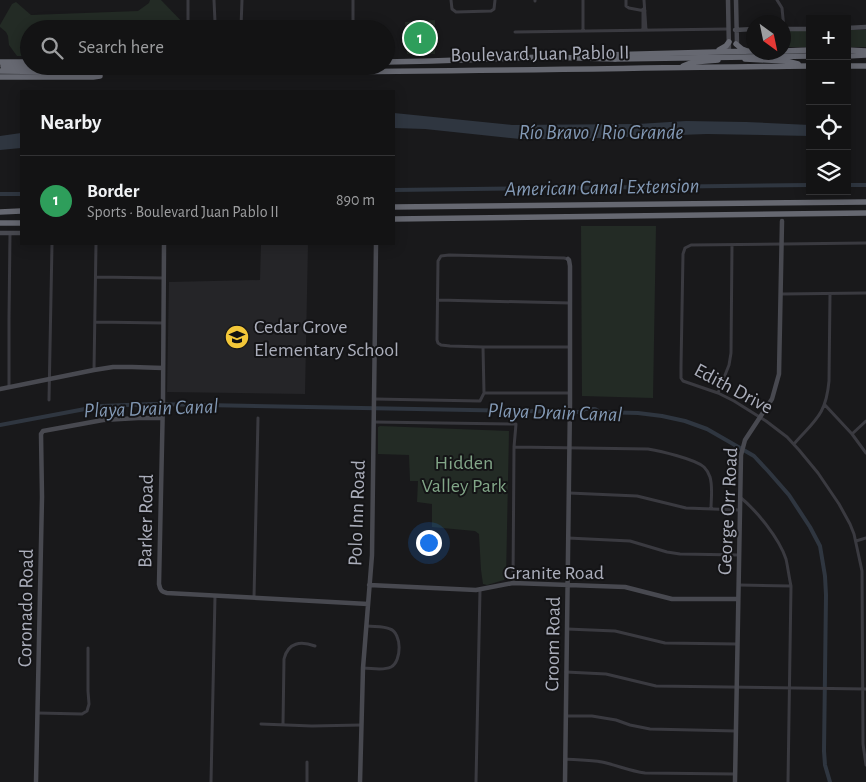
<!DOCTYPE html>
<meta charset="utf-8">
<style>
body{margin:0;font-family:"Alegreya Sans",sans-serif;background:#1c1c1d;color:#f1f3f6}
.controls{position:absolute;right:15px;top:15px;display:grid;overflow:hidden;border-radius:0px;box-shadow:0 2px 12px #0003}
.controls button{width:45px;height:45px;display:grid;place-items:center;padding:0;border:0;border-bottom:1px solid #323234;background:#131314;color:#f1f3f6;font:25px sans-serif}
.compass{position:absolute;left:746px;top:15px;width:45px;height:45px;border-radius:50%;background:#131314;box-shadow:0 2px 12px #0003;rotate:147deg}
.you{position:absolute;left:428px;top:542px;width:18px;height:18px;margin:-12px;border:4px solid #fff;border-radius:50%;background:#1a73e8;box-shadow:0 0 0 8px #1a73e833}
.badge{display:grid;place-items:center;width:32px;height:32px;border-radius:50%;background:#7c3aed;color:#fff;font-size:16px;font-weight:700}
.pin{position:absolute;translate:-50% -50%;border:2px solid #fff;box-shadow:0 1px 5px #0006}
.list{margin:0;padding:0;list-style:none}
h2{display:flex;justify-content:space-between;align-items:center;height:65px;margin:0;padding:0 20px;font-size:21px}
h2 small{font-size:16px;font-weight:400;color:#9d9ea0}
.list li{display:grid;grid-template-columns:32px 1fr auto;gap:15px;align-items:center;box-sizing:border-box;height:90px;padding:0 20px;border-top:1px solid #323234}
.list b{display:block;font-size:19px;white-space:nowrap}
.list p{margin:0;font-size:16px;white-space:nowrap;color:#9d9ea0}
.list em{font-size:16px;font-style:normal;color:#9d9ea0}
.icon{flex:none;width:28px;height:28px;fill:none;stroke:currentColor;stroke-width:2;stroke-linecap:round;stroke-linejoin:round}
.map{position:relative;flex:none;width:866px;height:782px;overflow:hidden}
.search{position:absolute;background:#131314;box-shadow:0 2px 12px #0003;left:20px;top:20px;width:375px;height:55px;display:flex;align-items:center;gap:12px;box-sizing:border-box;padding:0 18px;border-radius:28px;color:#9d9ea0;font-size:19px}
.panel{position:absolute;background:#131314;box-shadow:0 2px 12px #0003;left:20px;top:90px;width:375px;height:155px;border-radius:0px}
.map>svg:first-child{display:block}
.built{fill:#252528}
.green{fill:#232b25}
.water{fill:#2f3640}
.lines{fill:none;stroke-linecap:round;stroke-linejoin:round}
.canal{stroke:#2f3640;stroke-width:4}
.street{stroke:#3a3a40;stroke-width:3}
.secondary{stroke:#484950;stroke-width:4.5}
.highway{stroke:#666871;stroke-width:5.5}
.highway-bridge{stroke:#666871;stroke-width:5.5}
.labels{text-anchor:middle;stroke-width:4;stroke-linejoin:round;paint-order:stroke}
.street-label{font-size:20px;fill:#abaebb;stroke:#141416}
.poi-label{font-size:20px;fill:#abaebb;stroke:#141416;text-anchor:start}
.park-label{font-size:20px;fill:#82a688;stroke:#141416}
.water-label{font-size:21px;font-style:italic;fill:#8399b5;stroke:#141416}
</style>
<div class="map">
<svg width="866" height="782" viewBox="0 0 866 782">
<rect width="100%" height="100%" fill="#19191b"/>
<path class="built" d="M261,244H308L305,394L167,392L169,282L260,280Z"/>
<path class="green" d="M150,0H161L189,29H29V56H17L9,45L8,36L6,32L0,27V25L12,4L16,2L31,15L138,11L149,3Z
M435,20V54H407L405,22Z
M847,30H866V47H847Z
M784,31H810V47H784Z
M581,226H656L653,398L582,396Z
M380,426L509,431L506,578L504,580L487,585L483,584L481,570L479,534L475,531L432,527V504L417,502L418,481H410L409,455L378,454V427Z"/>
<path class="water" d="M394,113L512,125L638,124L686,121L746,122L810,125V136L707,134L569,139H520L425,129L394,128Z
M21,133V148L0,150V136Z"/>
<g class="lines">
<path class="canal" d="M847,185H866
M394,190L810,185
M0,194H21
M0,425L101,406L152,404L581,412L585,409H595L600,412L638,413L662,416L685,421L707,429L754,456L768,471L789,495L810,527L820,546L825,576L826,595L824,751L825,765L830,782"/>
<path class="street" d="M188,0V21
M214,0L215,22C219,31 233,27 241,27L242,0
M353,0V20
M451,0L452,9L456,12L491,11L494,9L495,0
M626,0V6L629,8L645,11
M644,0L646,30
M777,0L782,8L784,29
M535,1V0
M643,30V9
M583,31V0
M515,32L728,29
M866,243L691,245L685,248L683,254L681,367V378L683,381L718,393L734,401L766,421L787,437L799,450L818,473L839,504L850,524L854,534L862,571L863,744L866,765
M568,259L564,258L449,255L441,256L438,261L437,340L438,343L441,345L450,346L483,347H570
M96,277L164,278
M782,294L866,293
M438,300L570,303
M95,322L163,323
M94,370L96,244
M9,387V319L10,233
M484,393H570
M718,393L729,365L731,353L732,245
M375,399L480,401L484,393L483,347
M49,400L52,244
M825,405L852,434L866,453
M374,422L516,424L514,447L513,583
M852,434L866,421
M794,444C815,420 826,415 829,381L830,294
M514,447L648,449C660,451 695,459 704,467C707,470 709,474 710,477C713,487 711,499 711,509
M569,493L637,496L686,508L740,510
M740,497C757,511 779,538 786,559C788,568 789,577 791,586L788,782
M568,538L630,541L667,552L680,554L739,555
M856,541L866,538
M739,585L791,586
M254,598L258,418
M567,629L615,631L665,643L737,644
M363,668C372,668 383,671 391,667C402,661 402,633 390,629C384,626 374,627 367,626
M566,672L606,674L656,686L866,689
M38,713L82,714L87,711L89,704L88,691V648
M566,716H592L616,720L630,725L650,729L736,731
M261,724L312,726L361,725
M283,724L284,659C288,642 301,641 315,646
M565,759C577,760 590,760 602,762C616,765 630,771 645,773L735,774
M211,782L215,596
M307,782V762
M476,782L480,590"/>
<path class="secondary" d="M728,0L729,51
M736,0L737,45
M847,28L866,27
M784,29H810
M735,30L754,29
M0,233H21
M164,244L163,399L159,584C160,589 161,592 167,593L368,604
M0,389L94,370L113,367H132L163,368
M369,585L476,590L513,583L625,587L672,599H738
M36,782L42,497L41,434L43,431L103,420L138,418H162
M360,782L363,668L372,555L376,244
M565,782L570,403V266L569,260L568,259
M735,782L741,455L745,440L772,399L779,374L782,221"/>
<path class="highway" d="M736,44L742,49L747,51
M719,50L726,46L729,42
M847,50L866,51
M784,51L810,50
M603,55L754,51
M847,56L866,55
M745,59L786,61L798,64
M0,62H29
M386,62L431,61L545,57L615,59
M3,66H29
M683,66L693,62L718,60
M847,66H866
M0,71C270,75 540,69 810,66
M0,77H93L100,76
M394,207L866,202
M0,212L21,211
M394,219L866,213
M0,223H21"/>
<path class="highway-bridge" d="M615,59L810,56"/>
</g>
<defs>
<g id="school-disc" transform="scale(1.25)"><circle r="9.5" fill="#f3c739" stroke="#141416"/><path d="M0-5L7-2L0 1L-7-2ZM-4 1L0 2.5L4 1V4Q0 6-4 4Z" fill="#111"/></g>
</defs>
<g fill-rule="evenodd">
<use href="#school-disc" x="237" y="337"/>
</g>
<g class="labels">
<g class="street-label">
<text transform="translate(540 53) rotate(-1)" y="7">Boulevard Juan Pablo II</text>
<text transform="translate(734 388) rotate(28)" y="7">Edith Drive</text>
<text transform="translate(727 511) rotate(-87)" y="7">George Orr Road</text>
<text transform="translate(356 513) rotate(-88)" y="7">Polo Inn Road</text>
<text transform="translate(145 521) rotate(-89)" y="7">Barker Road</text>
<text x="554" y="579">Granite Road</text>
<text transform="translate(25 608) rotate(-89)" y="7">Coronado Road</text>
<text transform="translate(552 644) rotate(-89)" y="7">Croom Road</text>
</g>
<g class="poi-label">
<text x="254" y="333">Cedar Grove<tspan x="254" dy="23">Elementary School</tspan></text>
</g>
<g class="park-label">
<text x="464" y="469">Hidden<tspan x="464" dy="23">Valley Park</tspan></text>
</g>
<g class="water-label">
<text x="601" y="139">Río Bravo / Rio Grande</text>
<text transform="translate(602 187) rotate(-1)" y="7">American Canal Extension</text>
<text transform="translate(151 408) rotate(-2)" y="7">Playa Drain Canal</text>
<text transform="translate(555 412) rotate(2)" y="7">Playa Drain Canal</text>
</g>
</g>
</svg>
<div class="controls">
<button>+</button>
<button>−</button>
<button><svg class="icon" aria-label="locate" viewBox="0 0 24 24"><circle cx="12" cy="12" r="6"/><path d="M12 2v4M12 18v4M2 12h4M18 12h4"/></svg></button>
<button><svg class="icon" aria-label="layers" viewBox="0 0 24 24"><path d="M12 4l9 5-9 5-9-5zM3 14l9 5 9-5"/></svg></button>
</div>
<svg class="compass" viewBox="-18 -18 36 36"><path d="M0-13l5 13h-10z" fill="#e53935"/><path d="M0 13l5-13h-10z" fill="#9d9ea0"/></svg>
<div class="you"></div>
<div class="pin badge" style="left:420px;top:38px;background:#2e9e5b">1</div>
<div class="search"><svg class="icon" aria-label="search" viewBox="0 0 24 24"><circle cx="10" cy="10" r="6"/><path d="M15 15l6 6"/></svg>Search here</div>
<section class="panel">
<h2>Nearby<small></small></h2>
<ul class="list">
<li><span class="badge" style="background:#2e9e5b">1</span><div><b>Border</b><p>Sports · Boulevard Juan Pablo II</p></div><em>890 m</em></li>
</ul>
</section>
</div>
